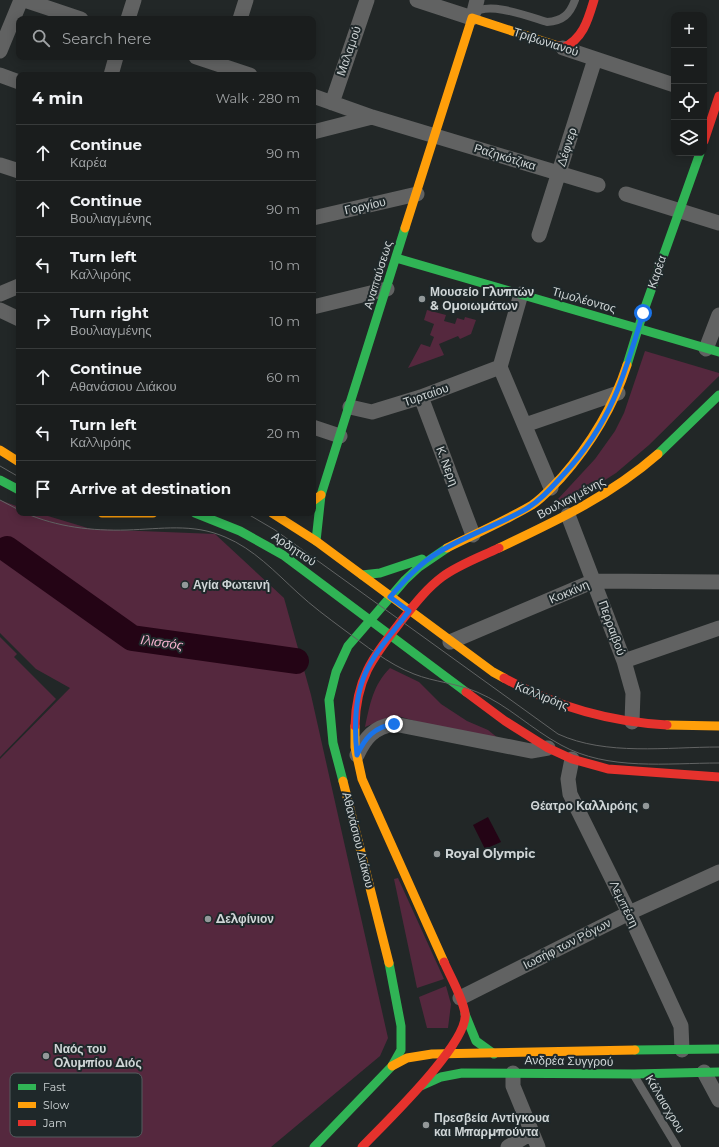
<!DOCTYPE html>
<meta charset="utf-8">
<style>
body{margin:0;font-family:Montserrat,sans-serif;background:#272a2a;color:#f1f3f6}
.controls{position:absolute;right:12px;top:12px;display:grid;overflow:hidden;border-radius:8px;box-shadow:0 2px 10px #0003}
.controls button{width:36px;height:36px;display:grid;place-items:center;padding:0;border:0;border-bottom:1px solid #383b3b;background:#1a1d1d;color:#f1f3f6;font:20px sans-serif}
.stop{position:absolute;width:12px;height:12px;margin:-9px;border:3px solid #1a73e8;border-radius:50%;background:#fff}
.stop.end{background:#1a73e8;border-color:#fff;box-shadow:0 1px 4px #0008}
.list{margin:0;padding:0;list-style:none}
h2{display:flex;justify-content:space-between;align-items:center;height:52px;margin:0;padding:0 16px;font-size:17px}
h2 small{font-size:13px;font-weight:400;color:#9fa2a4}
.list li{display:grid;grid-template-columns:26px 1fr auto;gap:12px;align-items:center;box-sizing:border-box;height:56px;padding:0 16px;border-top:1px solid #383b3b}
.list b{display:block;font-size:15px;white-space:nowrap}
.list p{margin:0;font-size:13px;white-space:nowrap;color:#9fa2a4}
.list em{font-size:13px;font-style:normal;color:#9fa2a4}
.icon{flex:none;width:22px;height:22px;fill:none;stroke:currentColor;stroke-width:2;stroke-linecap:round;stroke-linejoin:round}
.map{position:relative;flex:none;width:719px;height:1147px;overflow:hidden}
.search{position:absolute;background:#1a1d1d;box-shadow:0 2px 10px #0003;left:16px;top:16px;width:300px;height:44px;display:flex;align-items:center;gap:10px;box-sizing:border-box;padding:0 14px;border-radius:8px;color:#9fa2a4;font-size:15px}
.panel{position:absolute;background:#1a1d1d;box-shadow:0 2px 10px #0003;left:16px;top:72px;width:300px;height:444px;border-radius:8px}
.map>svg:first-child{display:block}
.green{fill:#55283e}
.water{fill:#240415}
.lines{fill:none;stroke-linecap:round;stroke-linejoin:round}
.river{stroke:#240415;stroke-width:26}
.lane{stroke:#616262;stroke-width:8}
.street{stroke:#616262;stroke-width:15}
.fast{stroke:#30b455;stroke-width:9}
.slow{stroke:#ff9f0a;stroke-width:9}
.jam{stroke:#e5322d;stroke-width:9}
.tram{stroke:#626464;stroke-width:1}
.route{stroke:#1a73e8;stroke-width:5}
.poi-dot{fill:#929899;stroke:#1f282a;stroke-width:1.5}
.labels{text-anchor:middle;stroke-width:4;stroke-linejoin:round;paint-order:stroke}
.street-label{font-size:12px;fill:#cfd5d6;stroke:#1f282a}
.poi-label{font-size:12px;font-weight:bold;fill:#cfd5d6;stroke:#1f282a;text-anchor:start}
.water-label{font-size:13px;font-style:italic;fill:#f7b3d0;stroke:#1f282a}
.key{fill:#1f282a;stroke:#545c5e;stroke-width:1}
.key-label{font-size:11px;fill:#cfd5d6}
</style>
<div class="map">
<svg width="719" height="1147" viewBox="0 0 719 1147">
<rect width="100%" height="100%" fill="#222727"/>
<path class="green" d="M427,310L446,315L444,321L455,324L457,318L464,320L465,317L476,320L471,334L460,339L458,336L439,344L444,355L408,368L421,344L430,347L434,337L430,335L434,324L424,320Z
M645,351L719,373V376L649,445L616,473L566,505L558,499L595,459L615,431L624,413Z
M0,500L19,507V513H38L91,529L215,534L284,598L311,695L388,1038L380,1056L271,1147H0V759L70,688L36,669L0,633Z
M0,637L17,654L14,657L56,699L0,757Z
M390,668L419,682L441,704L467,721L488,730L503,742L500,745L394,715L365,727C370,704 373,685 390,668Z
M398,878L444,979L417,988L394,879Z
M446,986L451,1004L448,1028H427L419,997Z"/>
<path class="water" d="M488,817L501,842L485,849L473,825Z"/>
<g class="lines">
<path class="river" d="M7,549L132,638L296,661"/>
<path class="lane" d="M473,14C487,0 530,17 547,22C563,21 570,14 575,0
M635,1077L677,1147"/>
<path class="street" d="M24,0L81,19
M417,0L472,18
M474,12L477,0
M128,19L134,0
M240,19L246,0
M563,48L674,85
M0,51L21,0
M196,57L250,75
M0,75L19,82
M111,75L116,57
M313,96L372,117L598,185
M332,103L367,0
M313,132L372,117
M0,165L19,171
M626,194L719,223
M313,218L417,194
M539,235L595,59
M0,294L19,286
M313,307L387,289
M0,310L19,319
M706,349L719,315
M500,367L551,488
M500,367L521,294
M421,397L473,535
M350,407L372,412L421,397L500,367
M525,425L618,393
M313,427L340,436
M568,515L624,661L633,693L632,722
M450,642L594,581L719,582
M624,661L719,628
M357,755C365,738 374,727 394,724L531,751L548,748
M572,759L568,779L570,794L629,913L681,1026L682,1050
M460,998L629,913L719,872
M704,1072L719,1100
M513,1073V1086L538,1147
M508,1147L531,1133"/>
<path class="fast" d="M396,258L719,352
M627,365L643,313L700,153
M658,454L719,395
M0,480L19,490
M195,513L240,531L283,555L466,692
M316,541L321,495L405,228
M362,575L380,573L422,559
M343,781L333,743L329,700L336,672L348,646L405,580L419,567L447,548
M465,1014L476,1041L494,1054
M635,1050L719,1049
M421,1086L441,1077L462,1073L634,1074L719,1072
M314,1147L392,1066L401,1050V1026L389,963"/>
<path class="slow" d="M405,228L472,18L558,46
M0,450L19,462
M313,501L321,495
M102,513H153
M272,513L316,541L493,672L504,678
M447,548C475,534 505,521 532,505C543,498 552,487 561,478C591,444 613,408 627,365
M499,548C556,521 610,496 658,454
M667,725L719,726
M355,726V747L362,779L444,962
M343,781L389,963
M392,1066L407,1058L432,1054L635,1050"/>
<path class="jam" d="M558,46L563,48C583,39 588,20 594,0
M704,141L719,96
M504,678C554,706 611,722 667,725
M466,692L505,721L548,748L572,759L608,769L719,777
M355,726C356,677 374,656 402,620C414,605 426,589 442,577C458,565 480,557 499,548
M362,1147C383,1125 470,1042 465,1013C462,996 451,978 444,962"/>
<path class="tram" d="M0,466L19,477
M0,500L19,510
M25,513C57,527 92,531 127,530C161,529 193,523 225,537C254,549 275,572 298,593C312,606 327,617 343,629C365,645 388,664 414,674C434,682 456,683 477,692C508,705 531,729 561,745C608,771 667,763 719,763
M246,513L275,530L558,734C606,756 667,747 719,747"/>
</g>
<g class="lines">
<path class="route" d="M394,724C374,727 365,738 357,755C354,726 354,694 368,668C378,647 396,629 409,611L390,597C405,580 420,563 439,552C467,535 498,525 526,509C541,500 552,487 564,474C610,424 624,378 643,313"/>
</g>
<g class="poi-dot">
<circle cx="422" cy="299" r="4"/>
<circle cx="185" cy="585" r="4"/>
<circle cx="646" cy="806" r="4"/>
<circle cx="437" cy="854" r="4"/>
<circle cx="208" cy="919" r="4"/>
<circle cx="46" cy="1056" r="4"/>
<circle cx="426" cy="1125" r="4"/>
</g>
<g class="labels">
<g class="street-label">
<text transform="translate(546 42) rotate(18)" y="4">Τριβωνιανού</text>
<text transform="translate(349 51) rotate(-71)" y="4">Μαλαμού</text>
<text transform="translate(567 147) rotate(-72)" y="4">Δέφνερ</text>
<text transform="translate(505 157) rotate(17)" y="4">Ραζηκότζικα</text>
<text transform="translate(365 206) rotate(-13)" y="4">Γοργίου</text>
<text transform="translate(657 272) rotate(-71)" y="4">Καρέα</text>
<text transform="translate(378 275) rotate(-73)" y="4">Αναπαύσεως</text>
<text transform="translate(584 300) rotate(16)" y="4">Τιμολέοντος</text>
<text transform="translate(426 395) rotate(-19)" y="4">Τυρταίου</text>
<text transform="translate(447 466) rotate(69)" y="4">Κ. Νερη</text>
<text transform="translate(571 498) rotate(-28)" y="4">Βουλιαγμένης</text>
<text transform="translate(294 549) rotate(34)" y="4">Αρδηττού</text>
<text transform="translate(569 592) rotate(-23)" y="4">Κοκκίνη</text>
<text transform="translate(612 628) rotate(70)" y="4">Περραιβού</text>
<text transform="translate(542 696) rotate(22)" y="4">Καλλιρόης</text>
<text transform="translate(358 840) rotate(76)" y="4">Αθανάσιου Διάκου</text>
<text transform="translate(624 904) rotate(64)" y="4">Λεμπέση</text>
<text transform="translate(567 944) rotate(-27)" y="4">Ιωσήφ των Ρόγων</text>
<text transform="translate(569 1061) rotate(1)" y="4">Ανδρέα Συγγρού</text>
<text transform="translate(665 1104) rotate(59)" y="4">Κάλαισχρου</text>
</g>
<g class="poi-label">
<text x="430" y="296">Μουσείο Γλυπτών<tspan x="430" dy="14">&amp; Ομοιωμάτων</tspan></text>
<text x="193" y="589">Αγία Φωτεινή</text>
<text x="638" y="810" text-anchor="end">Θέατρο Καλλιρόης</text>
<text x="445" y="858">Royal Olympic</text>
<text x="216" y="923">Δελφίνιον</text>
<text x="54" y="1053">Ναός του<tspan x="54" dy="14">Ολυμπίου Διός</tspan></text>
<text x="434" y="1122">Πρεσβεία Αντίγκουα<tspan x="434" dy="14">και Μπαρμπούντα</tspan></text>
</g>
<g class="water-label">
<text transform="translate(162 642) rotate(8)" y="5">Ιλισσός</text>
</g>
</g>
<rect x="10" y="1073" width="132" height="64" rx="6" class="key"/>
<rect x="18" y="1084" width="18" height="6" fill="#30b455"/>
<rect x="18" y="1102" width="18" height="6" fill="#ff9f0a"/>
<rect x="18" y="1120" width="18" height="6" fill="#e5322d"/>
<g class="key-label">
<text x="43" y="1091">Fast</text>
<text x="43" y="1109">Slow</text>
<text x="43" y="1127">Jam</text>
</g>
</svg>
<div class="controls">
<button>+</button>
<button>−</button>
<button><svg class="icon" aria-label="locate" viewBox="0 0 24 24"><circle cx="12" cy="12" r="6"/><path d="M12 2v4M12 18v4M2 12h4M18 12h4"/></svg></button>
<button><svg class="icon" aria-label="layers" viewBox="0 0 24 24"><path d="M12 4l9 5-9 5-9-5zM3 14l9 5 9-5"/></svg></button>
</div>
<div class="stop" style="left:643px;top:313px"></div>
<div class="stop end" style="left:394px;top:724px"></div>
<div class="search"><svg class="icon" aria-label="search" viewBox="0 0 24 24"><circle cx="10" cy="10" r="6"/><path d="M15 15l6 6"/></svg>Search here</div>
<section class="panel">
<h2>4 min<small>Walk · 280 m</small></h2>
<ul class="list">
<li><svg class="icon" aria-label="ahead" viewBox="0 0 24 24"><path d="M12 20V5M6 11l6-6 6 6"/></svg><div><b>Continue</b><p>Καρέα</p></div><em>90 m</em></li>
<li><svg class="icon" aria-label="ahead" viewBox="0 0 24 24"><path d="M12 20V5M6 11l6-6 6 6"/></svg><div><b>Continue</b><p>Βουλιαγμένης</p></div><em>90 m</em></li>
<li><svg class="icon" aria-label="left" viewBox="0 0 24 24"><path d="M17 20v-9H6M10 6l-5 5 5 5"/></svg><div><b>Turn left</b><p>Καλλιρόης</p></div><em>10 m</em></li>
<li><svg class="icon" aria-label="right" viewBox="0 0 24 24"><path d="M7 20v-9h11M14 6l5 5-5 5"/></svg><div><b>Turn right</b><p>Βουλιαγμένης</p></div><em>10 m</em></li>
<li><svg class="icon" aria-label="ahead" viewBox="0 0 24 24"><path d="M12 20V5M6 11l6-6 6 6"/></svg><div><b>Continue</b><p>Αθανάσιου Διάκου</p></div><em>60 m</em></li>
<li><svg class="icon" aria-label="left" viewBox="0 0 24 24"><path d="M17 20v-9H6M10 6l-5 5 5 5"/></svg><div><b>Turn left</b><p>Καλλιρόης</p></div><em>20 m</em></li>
<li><svg class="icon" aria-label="arrive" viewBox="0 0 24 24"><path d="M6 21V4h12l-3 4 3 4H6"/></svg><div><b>Arrive at destination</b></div></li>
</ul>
</section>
</div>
